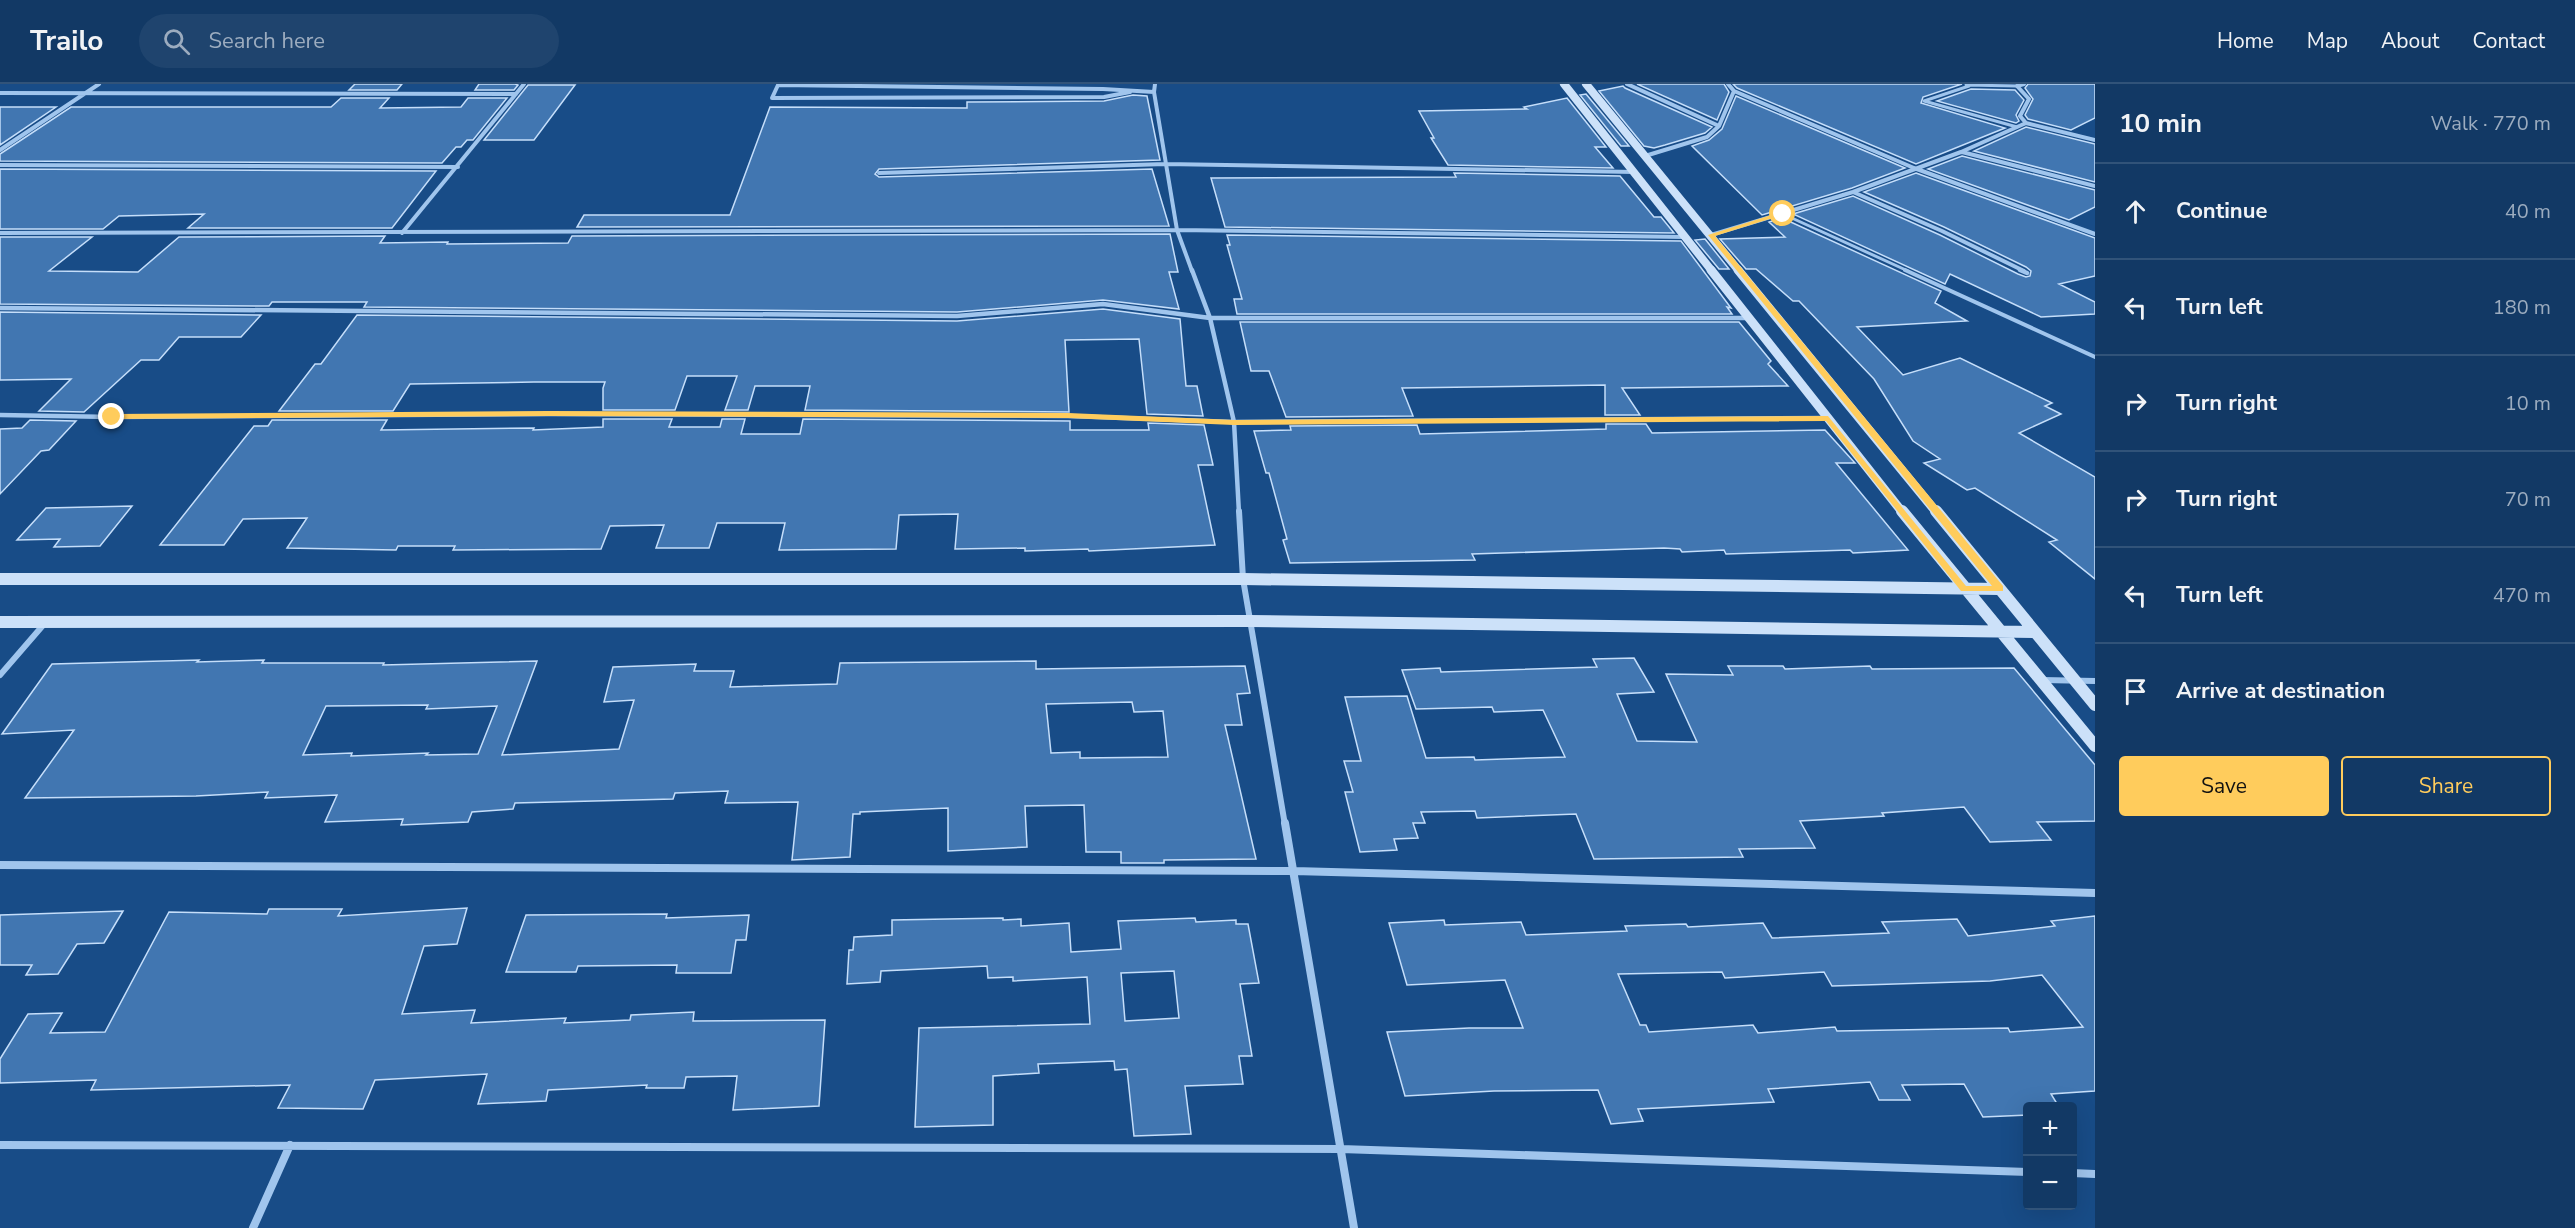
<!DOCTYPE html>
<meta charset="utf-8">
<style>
body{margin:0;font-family:"Nunito Sans",sans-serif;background:#1f446e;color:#f1f3f6}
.controls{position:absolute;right:18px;bottom:18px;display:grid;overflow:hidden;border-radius:6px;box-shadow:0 6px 24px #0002}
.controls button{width:54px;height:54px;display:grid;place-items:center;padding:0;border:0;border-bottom:2px solid #315379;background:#123965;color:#f1f3f6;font:30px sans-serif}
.stop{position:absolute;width:18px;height:18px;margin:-14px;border:4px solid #ffcc5c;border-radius:50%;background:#fff}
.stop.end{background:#ffcc5c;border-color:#fff;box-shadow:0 2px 6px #0008}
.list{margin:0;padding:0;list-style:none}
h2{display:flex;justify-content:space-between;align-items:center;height:78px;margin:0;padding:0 24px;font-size:26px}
h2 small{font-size:20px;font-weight:400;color:#9cacbf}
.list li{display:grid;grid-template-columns:39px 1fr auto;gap:18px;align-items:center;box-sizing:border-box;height:96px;padding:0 24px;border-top:2px solid #315379}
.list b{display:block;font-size:22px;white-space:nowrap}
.list em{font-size:20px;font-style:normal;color:#9cacbf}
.actions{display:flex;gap:12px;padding:18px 24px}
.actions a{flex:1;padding:14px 0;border:2px solid #ffcc5c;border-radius:6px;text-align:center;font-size:21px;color:#ffcc5c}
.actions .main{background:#ffcc5c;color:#111}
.icon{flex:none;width:33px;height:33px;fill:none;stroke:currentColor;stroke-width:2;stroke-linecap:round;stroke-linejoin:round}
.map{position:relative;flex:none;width:2095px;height:1144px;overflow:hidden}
header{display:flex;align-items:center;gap:36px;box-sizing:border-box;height:84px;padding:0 30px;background:#123965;border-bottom:2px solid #315379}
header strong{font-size:28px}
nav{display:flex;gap:33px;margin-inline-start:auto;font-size:21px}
.search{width:420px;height:54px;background:#1f446e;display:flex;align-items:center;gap:15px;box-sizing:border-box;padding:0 21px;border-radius:33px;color:#9cacbf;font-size:22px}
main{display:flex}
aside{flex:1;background:#123965}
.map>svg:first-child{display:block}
.building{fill:#4176b1;stroke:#c5defa;stroke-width:1.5;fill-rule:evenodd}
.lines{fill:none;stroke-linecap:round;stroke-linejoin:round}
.service-far1{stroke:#a0c5ed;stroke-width:3}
.service{stroke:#a0c5ed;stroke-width:4}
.pedestrian{stroke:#a0c5ed;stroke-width:3}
.minor-far3{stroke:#a0c5ed;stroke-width:4}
.minor-far2{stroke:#a0c5ed;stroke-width:4.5}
.minor-far1{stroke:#a0c5ed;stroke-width:6}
.minor{stroke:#a0c5ed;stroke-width:8}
.secondary-far2{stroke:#cce1f9;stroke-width:8}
.secondary-far1{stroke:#cce1f9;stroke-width:9}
.secondary{stroke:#cce1f9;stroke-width:12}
.route{fill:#ffcc5c}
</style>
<header>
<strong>Trailo</strong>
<div class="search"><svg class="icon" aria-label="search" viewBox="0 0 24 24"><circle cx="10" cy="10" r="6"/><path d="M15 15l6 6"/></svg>Search here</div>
<nav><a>Home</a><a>Map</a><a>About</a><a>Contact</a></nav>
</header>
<main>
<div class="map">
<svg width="2095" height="1144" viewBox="0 0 2095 1144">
<rect width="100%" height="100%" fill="#184c87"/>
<path class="building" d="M355,0H402L397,6H349Z
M479,0H515L518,1L514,6H475Z
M1637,0H1724L1729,8L1717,36Z
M1733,0H1962L1923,13L1921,19L2005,44L1916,80L1737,4Z
M2028,0H2095V34L2071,46L2028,35L2025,31L2033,15L2025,4Z
M528,1H575L534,56H484Z
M1623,2L1625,4L1712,43L1705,49L1665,61L1654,64L1644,62L1599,7Z
M1971,5L2015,6L2024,16L2016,31L2019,37L2016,39L1937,17Z
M1586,10L1629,62H1621L1580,11Z
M1133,11L1147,12L1160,76L879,85L875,90L879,93L1152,85L1169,142L577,143L584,131H730L770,23L967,24V18L1104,17Z
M1736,12L1905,84L1852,104L1762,131L1692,62L1709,56L1722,45Z
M341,14H389L380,24L461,23L468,14H507L473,56H467L461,63H456L442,79L0,77V70L71,23H331Z
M1567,14L1606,63H1595L1613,84L1448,81L1431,54H1434L1419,27L1527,25L1524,23Z
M0,23H56L0,61Z
M2026,43L2095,60V98L1974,67Z
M1962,72L2095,106V123L2069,136L1928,85Z
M0,85L436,87L392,144H188L204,130L119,132L103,145H0Z
M1454,89L1620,92L1654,133H1661L1674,149L1225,143L1211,94L1456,93Z
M1916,89L2095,154V192L2059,200L2095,218V230L2041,233L1950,190L1945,200L1793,130L1853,112L1940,151L2018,190L2026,193L2030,192L2031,187L2026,183L1944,143L1864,108Z
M1782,134L1941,207L1935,219L1967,237L1857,243L1903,291L1960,274L2052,319L2045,322L2061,330L2019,349L2095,393V495L2049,458L2057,456L1975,404L1967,406L1924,379L1940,375L1913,357L1874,295L1799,217H1793L1756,185H1746L1720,155L1785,153L1769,138Z
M1170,150L1178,188H1169L1179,225L1103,216L957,228L364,223L367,218H272L269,222L0,220V153H92L49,187L138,188L179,153L385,152L380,159L448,158L447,160L568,159L572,152Z
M1227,151L1681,157L1731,224L1727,223L1732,230H1237L1234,215H1242L1227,161H1230Z
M1705,155L1729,185H1719L1695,156Z
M1103,225L1180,235L1186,302H1197L1203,332L1147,330L1139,255L1065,256L1069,328L805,326L810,302H755L748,326H725L737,292H687L675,326H603V304L605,298H534L410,300L393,327H279L315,280H321L357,231L957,237Z
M0,228L261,231L241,253H179L159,276H141L84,328L39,327L71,295L0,296Z
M1240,238H1739L1771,277L1768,280L1788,302L1622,304L1640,331H1605V301L1402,304L1413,332L1286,333L1269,287H1251Z
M603,335H672L669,343H720L722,335H745L741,350H800L803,335L1070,337V346H1149L1148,339L1204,341L1213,381H1198L1215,461L1089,467L1088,465L1025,467V464L955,465L958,430L899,431L896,465L779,466L785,439H717L709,464H656L664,441L610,442L601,465L453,466L455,462H398L396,466L287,464L307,434L243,435L224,461H160L254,342H268L272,336H387L381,346L534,344L533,346L603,343Z
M30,336L76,337L49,366L41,367L0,410V345L22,344Z
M1606,340H1646L1652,349L1825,346L1855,379H1836L1908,466L1853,469L1850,466L1726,470L1724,466L1682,468L1680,465L1664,464L1472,470L1475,476L1290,479L1283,456L1287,455L1269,389H1266L1254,347L1291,346L1290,342L1417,341L1420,350L1606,345Z
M132,422L100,462L54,463L60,455L17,456L46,424Z
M1634,574L1654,608L1617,610L1637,657L1697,658L1666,590L1733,591L1728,582H1783L1785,585L1870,582L1872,585L2014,584L2095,681V737L2037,738L2051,756L1990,758L1964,723L1882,729L1884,732L1800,737L1815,764L1739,765L1743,773L1594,775L1576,730L1477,734L1475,727L1421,728L1425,739H1413L1418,754L1394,755L1397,766L1360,768L1345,708H1353L1344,677H1361L1345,613L1407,612L1426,674L1474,673L1475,676L1565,673L1543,626L1494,628L1492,623L1416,625L1402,586L1440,584L1441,588L1597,583L1593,575Z
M199,576L197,578L264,576L262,579H384L383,581L537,577L502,671L619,665L634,616L604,618L613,583L696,580L694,587H734L730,603L837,600L840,579L1036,577V585L1245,582L1250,609L1237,610L1242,641H1225L1256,775L1164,776V779H1121V768H1086L1084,721L1025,722L1027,763L948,767V724L860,728V730H853L850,773L792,776L798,718L725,719L728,707L675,709L673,715L515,719L513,725L472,728L468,738L401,741L403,735L325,738L337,711L265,714L268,708L196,712L25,714L74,646L2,650L52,580ZM1132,618L1134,628L1163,627L1168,673L1080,674V668L1051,669L1046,620ZM428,621L426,625L497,622L478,670L426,671L428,669L351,672L352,669L303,671L326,622Z
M467,824L457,860L424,862L402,930L475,926L471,939L566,934L564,939L630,936L631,931L694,928L693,937L825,936L819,1022L733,1026L737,992L686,993L684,1004H646L647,1001L548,1006L546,1017L478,1020L487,990L375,996L363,1025L278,1024L290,1001L91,1006L96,996L0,999V975L28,930L62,929L50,949L105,948L169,828L267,830L269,825H342L338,832Z
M123,827L104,859L77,860L58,890L26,891L32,881H0V831Z
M667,830L666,834L749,831L746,856H736L731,889H676L677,881L578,882L576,888H506L526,831Z
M2095,832V1007L2051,1010L2059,1023H2028V1031L1983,1033L1964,1000L1902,1001L1910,1016H1879L1870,998L1768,1005L1774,1018L1638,1025L1643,1037L1611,1040L1598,1006L1494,1007L1405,1012L1387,948L1469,944H1523L1505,896L1407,901L1389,839L1444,836L1445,841L1521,838L1526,851L1627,847L1625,842L1686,840L1688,843L1763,839L1772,854L1889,849L1882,838L1957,835L1968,852L2055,842L2051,837ZM1722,888L1725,894L1824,888L1832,902L1990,897L2042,891L2083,943L2010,948L2008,944L1837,947L1835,943L1758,949L1753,941L1649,948L1646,941H1640L1618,890Z
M1003,834V836L1021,835V842L1069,839L1071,868L1121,865L1118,837L1195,834L1196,838L1236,836V840H1248L1259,899L1240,900L1252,972H1239L1243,1000L1185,1002L1191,1050L1134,1052L1127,985L1115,986L1114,977L1038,980L1039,989L993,992V1041L915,1043L919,944L1090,940L1087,893L1013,897V893L988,894L987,882L881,887L880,898L847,900L849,866H853L854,853L892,851V836ZM1174,887L1179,934L1125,937L1121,889Z"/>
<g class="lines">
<path class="service-far1" d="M1783,130L1908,187"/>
<path class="service" d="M1905,186L2095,273"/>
<path class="pedestrian" d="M1966,1L2017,2
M1969,2L1924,17L2017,43"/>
<path class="minor-far3" d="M1155,0L1154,8L1177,146L1192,187
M1627,0L1719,42
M1728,0L1734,7L1914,84L2095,150
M1130,8L1104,13L772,14L778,1L1103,5L1154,8
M0,9L516,10
M2026,39L2095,56
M0,66L99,0
M1962,68L2095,102
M1645,72L1707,53L1719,42L1734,7
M0,81L458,83
M879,89L1165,80L1634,88
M1853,108L1942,147L2024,187
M0,149L1177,146L1685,153
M402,149L524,0
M1711,151L1853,108L1961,68L2026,39L2020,32L2029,15L2017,2L2024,0"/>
<path class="minor-far2" d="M1192,186L1210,234L1234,338L1239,429
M2020,186L2027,189
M0,224L957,232L1103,220L1210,234H1750
M0,331L112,333L549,330L1068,332L1234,338L1828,334"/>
<path class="minor-far1" d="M1239,427L1243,495L1285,741
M0,591L45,539
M2042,596L2095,597"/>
<path class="minor" d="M1285,739L1354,1144
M0,781L1294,787L2095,809
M0,1061L1341,1065L2028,1088
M2072,1089L2095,1090
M253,1144L290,1061"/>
<path class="secondary-far2" d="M1564,0L1712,187
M1586,0L1739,187"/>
<path class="secondary-far1" d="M1711,186L1903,429
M1738,186L1937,429"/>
<path class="secondary" d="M1902,427L2095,662
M1936,427L2095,621
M0,495H1243L1999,505
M0,538L1250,537L2035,548"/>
</g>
<path class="route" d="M1781,128L1786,130L1715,152L2003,502V507H1961L1826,337L1234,341L1068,334L549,332L112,335L108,333L112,330L549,327L1068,329L1234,336L1828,332L1966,502H1992L1708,151Z"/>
</svg>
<div class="controls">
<button>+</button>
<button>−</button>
</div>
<div class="stop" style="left:1783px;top:130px"></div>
<div class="stop end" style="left:112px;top:333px"></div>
</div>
<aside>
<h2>10 min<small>Walk · 770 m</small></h2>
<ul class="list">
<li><svg class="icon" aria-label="ahead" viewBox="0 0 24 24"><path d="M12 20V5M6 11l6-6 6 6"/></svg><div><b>Continue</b></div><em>40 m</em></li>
<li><svg class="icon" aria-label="left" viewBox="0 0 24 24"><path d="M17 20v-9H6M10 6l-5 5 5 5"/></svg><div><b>Turn left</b></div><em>180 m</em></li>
<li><svg class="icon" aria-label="right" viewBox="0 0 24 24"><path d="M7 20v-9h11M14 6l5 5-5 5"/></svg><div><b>Turn right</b></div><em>10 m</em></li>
<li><svg class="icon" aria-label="right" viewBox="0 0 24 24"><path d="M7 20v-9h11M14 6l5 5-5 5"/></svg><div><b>Turn right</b></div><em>70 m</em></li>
<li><svg class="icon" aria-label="left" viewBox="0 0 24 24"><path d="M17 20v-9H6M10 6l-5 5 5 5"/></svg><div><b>Turn left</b></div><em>470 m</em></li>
<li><svg class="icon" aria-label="arrive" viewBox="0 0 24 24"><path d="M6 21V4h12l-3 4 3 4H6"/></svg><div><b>Arrive at destination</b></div></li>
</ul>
<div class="actions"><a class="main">Save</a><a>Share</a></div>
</aside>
</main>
